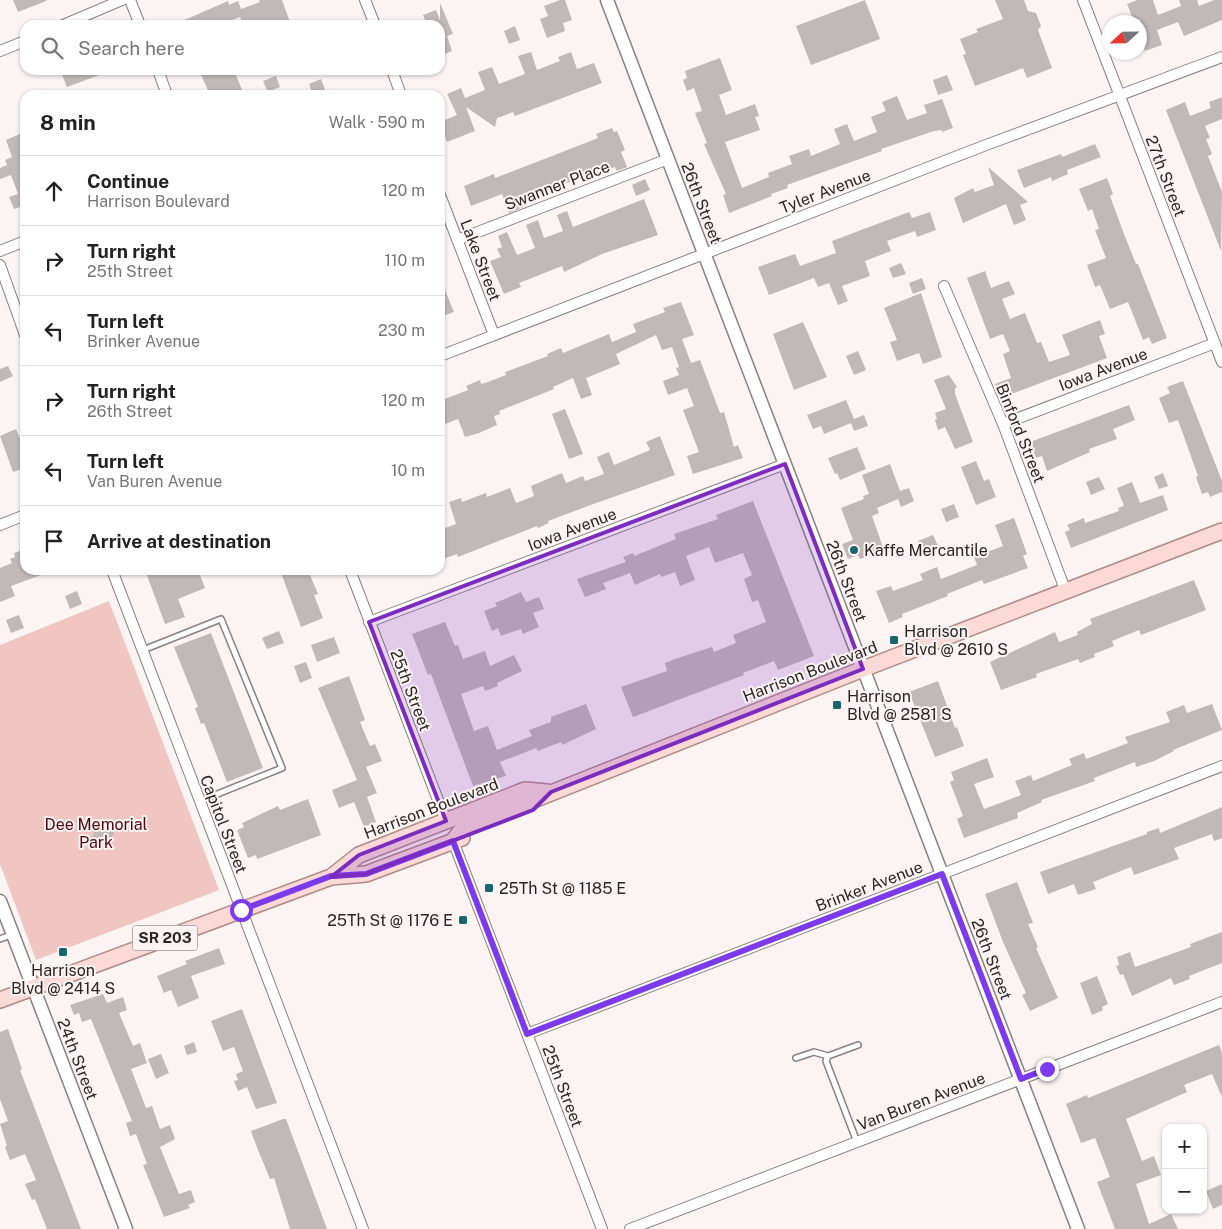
<!DOCTYPE html>
<meta charset="utf-8">
<style>
body{margin:0;font-family:"Public Sans",sans-serif;background:#f2f2f2;color:#222}
.controls{position:absolute;right:15px;bottom:15px;display:grid;overflow:hidden;border-radius:10px;box-shadow:0 1px 4px #0004}
.controls button{width:45px;height:45px;display:grid;place-items:center;padding:0;border:0;border-bottom:1px solid #e0e0e0;background:#fff;color:#222;font:25px sans-serif}
.compass{position:absolute;left:1102px;top:15px;width:45px;height:45px;border-radius:50%;background:#fff;box-shadow:0 1px 4px #0004;rotate:248deg}
.stop{position:absolute;width:15px;height:15px;margin:-11px;border:4px solid #7c3aed;border-radius:50%;background:#fff}
.stop.end{background:#7c3aed;border-color:#fff;box-shadow:0 1px 5px #0008}
.list{margin:0;padding:0;list-style:none}
h2{display:flex;justify-content:space-between;align-items:center;height:65px;margin:0;padding:0 20px;font-size:21px}
h2 small{font-size:16px;font-weight:400;color:#767676}
.list li{display:grid;grid-template-columns:32px 1fr auto;gap:15px;align-items:center;box-sizing:border-box;height:70px;padding:0 20px;border-top:1px solid #e0e0e0}
.list b{display:block;font-size:19px;white-space:nowrap}
.list p{margin:0;font-size:16px;white-space:nowrap;color:#767676}
.list em{font-size:16px;font-style:normal;color:#767676}
.icon{flex:none;width:28px;height:28px;fill:none;stroke:currentColor;stroke-width:2;stroke-linecap:round;stroke-linejoin:round}
.map{position:relative;flex:none;width:1222px;height:1229px;overflow:hidden}
.search{position:absolute;background:#fff;box-shadow:0 1px 4px #0004;left:20px;top:20px;width:425px;height:55px;display:flex;align-items:center;gap:12px;box-sizing:border-box;padding:0 18px;border-radius:15px;color:#767676;font-size:19px}
.panel{position:absolute;background:#fff;box-shadow:0 1px 4px #0004;left:20px;top:90px;width:425px;height:485px;border-radius:15px}
.map>svg:first-child{display:block}
.green{fill:#f0c5c2}
.building{fill:#c1b9b8}
.lines{fill:none;stroke-linecap:round;stroke-linejoin:round}
.service-casing{stroke:#898181;stroke-width:8}
.minor-casing{stroke:#898181;stroke-width:12}
.tertiary-casing{stroke:#898181;stroke-width:15}
.primary-casing{stroke:#b08a87;stroke-width:18}
.service{stroke:#fff;stroke-width:5}
.minor{stroke:#fff;stroke-width:10}
.tertiary{stroke:#fff;stroke-width:12}
.primary{stroke:#fbd9d7;stroke-width:15}
.route{stroke:#7c3aed;stroke-width:6}
.marked{fill:#7b2cbf;fill-opacity:0.2;stroke:#7b2cbf;stroke-width:4;stroke-linejoin:round}
.poi-dot{fill:#19666d;stroke:#fcf3f3;stroke-width:2}
.labels{text-anchor:middle;stroke-width:4;stroke-linejoin:round;paint-order:stroke}
.shield{fill:#fcf3f3;stroke:#686363;stroke-width:1}
.shield-label{font-size:15px;font-weight:bold;fill:#282525}
.street-label{font-size:16px;fill:#282525;stroke:#fcf3f3}
.poi-label{font-size:16px;fill:#282525;stroke:#fcf3f3;text-anchor:start}
.park-label{font-size:16px;fill:#52050d;stroke:#fcf3f3}
</style>
<div class="map">
<svg width="1222" height="1229" viewBox="0 0 1222 1229">
<rect width="100%" height="100%" fill="#fcf3f3"/>
<path class="green" d="M109,601L219,890L36,960L0,864V645Z"/>
<path class="building" d="M13,0H46V1L18,12Z
M259,0H282L290,22L283,25H243L240,17L219,25H173L228,1L229,5L238,1L241,9L260,2Z
M560,0H565L572,20L563,23L565,31L547,38L540,19L548,16L544,6Z
M865,0L880,39L811,65L796,26Z
M995,0H1024L1028,11L1036,13L1041,26L1038,30L1052,68L1027,78L1023,68L975,86L963,55L966,54L960,39L978,32L976,29L1003,19Z
M1137,0H1153L1158,15L1181,6L1179,0H1197L1199,6L1214,0H1222V20L1184,36L1178,22L1157,30L1162,45L1145,51L1140,35V19L1134,21L1127,4Z
M440,3L453,34L447,36L452,51L440,56V25H427L423,15L436,10L440,20Z
M515,26L520,40L509,44L504,31Z
M531,52L537,70L560,61L558,57L571,52L577,69L594,63L602,83L515,116L513,112L497,118L495,127L466,107L475,131L447,142L440,122L457,115L447,94L461,88L465,98L485,90L478,72L492,67L499,84L525,74L518,56Z
M720,58L732,90L719,95L726,115L755,104L759,116L755,117L760,130L725,142L742,188L769,177L768,173L792,164L789,156L809,149L811,156L840,144L834,129L847,124L854,141L877,132L871,117L886,111L882,102L897,96L907,120L927,113L924,105L942,99L953,128L942,132V130L934,131L881,149L882,151L868,156L787,185L788,188L771,194L772,196L729,213L723,195L726,194L704,144L707,143L695,113L702,111L694,88L687,91L683,80L687,78L685,71Z
M60,70H109L110,71L67,87Z
M199,70H234L244,95H210Z
M947,75L953,90L938,95L933,80Z
M276,76L280,87L268,92L263,81Z
M321,79L327,95H313L309,84Z
M1222,97V119L1205,126L1210,138L1206,139L1212,154L1208,156L1222,192L1221,251L1166,110L1185,102L1190,116L1211,108L1209,102Z
M612,128L614,132L617,131L625,150L621,152L627,167L617,171L615,167L607,170L606,168L569,182L520,201L523,207L509,213L502,194L471,206L464,186L494,174L495,178L547,158L598,138L596,134Z
M20,134L25,147L20,150L25,163V209L23,206L14,209L9,197L18,194L11,175L0,179V168L7,165L5,160L12,157L6,140Z
M1095,144L1101,157L1067,170L1068,174L1052,181L1051,177L1024,188L1017,170L1061,154L1062,157Z
M988,167L1028,202L1020,205L1026,220L1014,225L1006,204L963,223L954,198L973,188L975,192L994,185Z
M1107,178L1113,194L1110,196L1124,234L1136,264H1138L1167,338L1152,344L1149,337L1143,340L1128,302L1110,309L1100,285L1095,287L1087,265L1106,258L1095,230L1099,229L1092,209L1088,211L1079,189Z
M645,179L650,190L636,196L632,185Z
M644,199L658,235L602,254L564,272L562,266L547,272L519,283L521,287L504,294L490,261L501,257L497,249L502,247L498,236L507,232L517,255L535,248L526,225L538,220L544,238L563,231L557,215L567,211L573,227Z
M909,212L912,218L930,212L936,230L917,237L915,231L887,241L891,251L865,261L870,276L842,286L848,301L838,305L829,283L818,287L814,278L769,295L758,267L795,254L800,266L836,253L832,241Z
M901,263L906,274L893,278L889,268Z
M985,271L991,288L1009,281L1015,294L1002,299L1010,319L1025,313L1037,343L1041,342L1049,362L1070,355L1062,335L1100,320L1105,334L1099,336L1107,358L1001,398L995,384L1011,378L1003,354L1010,351L1003,334L990,339L967,278Z
M440,278L454,312L440,317Z
M922,278L926,289L913,294L909,283Z
M921,293L942,357L923,364L919,353L897,361L890,342L897,340L884,308Z
M681,302L694,335L682,339L691,363L700,360L720,413L724,412L734,447L738,445L743,458L693,474L687,456L699,452L683,410L694,406L687,388L668,395L663,381L679,375L676,368L679,367L672,347L662,350L656,335L616,354L620,364L586,378L592,395L581,399L573,378L553,387L554,389L499,411L500,414L494,416L497,425L479,433L465,437L458,419L440,426V401L468,390L466,386L480,380L481,384L488,382L506,375L505,372L548,356L547,354L561,348L563,353L609,334L612,342L636,332L633,324L665,312L663,308Z
M803,322L827,377L794,390L773,334Z
M858,351L866,370L854,375L846,356Z
M8,366L13,376L0,382V369Z
M949,375L957,387L955,388V394L973,442L955,449L945,427L938,430L935,420L937,419L935,413L946,409L934,380Z
M1183,381L1222,481V492L1210,497L1208,492L1202,494L1196,477L1198,476L1178,420L1169,423L1159,398L1170,393L1167,387Z
M846,400L854,419L864,415L868,426L854,431L851,423L824,434L821,426L813,429L807,415Z
M1129,405L1135,420L1113,429L1117,439L1089,449L1090,452L1047,471L1042,456L1036,458L1030,442Z
M565,409L583,454L569,459L552,414Z
M16,429L21,441L25,439V468L13,472L0,436Z
M660,436L675,475L588,506L548,521L549,523L538,528L537,526L458,557L457,554L440,560V530L456,524L449,502L461,498L462,502L486,493L487,497L510,488L516,503L534,496L531,486L562,473L566,483L583,476L585,481L604,474L597,457L609,452L614,465L650,450L646,442Z
M857,447L866,469L840,480L837,473L835,474L828,458Z
M976,461L984,481L989,479L996,497L976,505L961,467Z
M890,464L900,491L909,488L914,501L901,507L898,499L877,508L879,513L872,516L884,550L860,559L858,555L848,559L842,544L853,540L841,508L864,499L863,496L869,494L862,475Z
M1163,473L1168,486L1159,489L1154,477Z
M1099,477L1105,489L1091,495L1086,482Z
M1132,482L1140,503L1163,495L1168,510L1071,548L1065,532L1070,530L1067,525L1084,518L1085,523L1119,511L1118,508L1124,506L1117,488Z
M753,501L814,656L778,670L774,661L743,673L744,675L633,717L621,687L667,671L665,663L675,659L712,647L714,652L736,643L733,635L766,622L758,600L752,602L744,579L752,575L743,553L715,563L709,547L686,556L695,580L680,586L675,572L661,577L660,574L635,585L630,573L603,583L606,589L585,597L577,579L626,562L623,557L633,553L634,556L676,539L674,534L718,519L716,515Z
M954,504L959,517L946,522L941,509Z
M1014,518L1027,554L1023,556L1028,568L984,584L982,580L947,594L948,596L902,614L903,617L889,623L876,591L891,586L893,591L923,580L920,574L937,567L941,579L977,565L974,557L1003,546L995,525Z
M933,535L938,546L922,552L918,541Z
M25,549V570L52,571L11,586L15,596L0,602V568L12,563L10,559L15,557L14,553Z
M145,570H198L205,588L178,599L185,617L165,624Z
M280,570H308L318,594L314,595L323,618L301,627Z
M1194,580L1206,610L1141,635L1139,630L1112,641L1114,646L1094,654L1095,657L1080,663L1078,659L1036,674L1037,677L1001,690L990,662L1055,632L1059,642L1078,635L1077,632L1092,624L1090,619Z
M77,591L82,604L70,609L65,596Z
M521,592L526,602L539,597L544,609L533,613L539,627L523,634L521,629L501,636L498,628L492,631L484,611L497,606L495,603Z
M19,615L24,628L11,633L6,620Z
M445,622L455,646L458,645L463,659L485,651L490,666L514,655L522,671L497,683L498,686L485,691L483,686L461,694L474,731L488,726L497,750L532,736L529,730L551,722V717L586,704L596,729L562,745L561,742L538,751L536,748L500,762L506,776L473,786L431,674L428,675L412,634Z
M279,631L284,643L267,649L262,638Z
M211,633L263,768L227,782L204,723L201,724L195,708L198,707L174,647Z
M334,637L340,653L317,662L311,645Z
M306,662L312,678L300,683L294,666Z
M349,676L365,720L360,722L370,746L375,744L382,761L366,767L377,793L367,797L376,822L364,827L354,802L339,808L332,790L357,780L318,688Z
M938,681L955,728L957,727L964,746L935,757L909,692Z
M1212,704L1222,730L1173,750L1174,751L1154,761L1136,767L1135,762L1094,778L1095,781L1041,800L1042,802L1017,813L1018,818L964,838L957,819L963,816L950,782L954,780L951,772L987,758L994,777L974,784L984,809L1021,795L1015,781L1031,775L1033,781L1072,765L1069,759L1084,753L1086,759L1128,743L1125,737L1170,722L1166,712L1184,705L1187,713Z
M308,799L321,835L257,859L256,855L248,858L237,830L244,827L242,823L278,806L280,810Z
M1222,807V838L1214,841L1212,834L1174,848L1179,859L1134,875L1131,867L1093,882L1096,889L1078,895L1074,884L1048,894L1040,872L1147,834V832L1159,828L1160,833Z
M99,822L115,829L109,845L92,838Z
M1017,882L1033,923L1028,924L1038,947L1036,948L1058,998L1030,1011L1022,995L1026,993L1003,942L985,894Z
M1222,932V963L1189,976L1190,979L1174,985L1171,978L1132,996L1123,974L1120,975L1116,966L1119,965L1117,957L1130,952L1135,967L1191,947L1190,944Z
M219,948L225,964L191,976L199,998L178,1007L171,990L164,993L157,976L187,964L185,961Z
M1097,976L1108,1004L1102,1007L1103,1010L1092,1015L1080,983Z
M103,994L107,1003L123,997L127,1010L119,1013L133,1046L140,1043L147,1063L131,1069L146,1108L152,1106L160,1129L170,1125L175,1139L160,1147L179,1194L191,1190L195,1202L188,1205L190,1208L164,1217L143,1165L147,1164L136,1134L130,1136L126,1123L132,1121L91,1019L82,1022L79,1013L74,1015L70,1005Z
M242,1009L277,1103L256,1109L247,1087L238,1091L234,1081L238,1080L236,1074L243,1071L234,1047L223,1051L211,1021Z
M8,1029L22,1069L20,1070L81,1229H47L35,1199L32,1200L25,1184L36,1180L25,1154L10,1160L5,1147L7,1146L0,1124L8,1121L0,1099V1032Z
M194,1042L197,1052L187,1055L184,1046Z
M1219,1045L1222,1053V1097L1212,1074L1184,1085L1187,1092L1126,1119L1142,1161L1154,1156L1161,1175L1136,1184L1149,1224L1171,1214L1178,1229H1115L1097,1182L1110,1177L1095,1138L1081,1143L1066,1104L1087,1095L1088,1098Z
M161,1054L169,1073L156,1079L148,1059Z
M283,1119H286L327,1229H290L274,1178L270,1179L258,1150L251,1131Z
M1222,1184V1205L1213,1209L1206,1191Z"/>
<g class="lines">
<g class="service-casing">
<path id="service" d="M143,650L221,619L282,768L200,801
M0,939L11,935
M796,1058L814,1052L828,1056
M857,1142L826,1061L828,1056L858,1045"/>
</g>
<g class="minor-casing">
<path id="minor" d="M130,0L140,25
M365,0L375,25
M1083,0L1222,362
M63,25L122,0
M0,51L25,41
M158,70L167,95
M392,70L401,95
M440,195L494,335
M457,240L668,159
M0,251L25,241
M0,265L25,335
M944,286L1003,424L1066,592
M440,356L986,145L1222,57
M1003,424L1215,343
M0,525L25,515
M112,570L363,1229
M350,570L446,821
M369,622L785,464
M453,841L602,1229
M527,1034L1222,766
M630,1229L1222,1002"/>
</g>
<g class="tertiary-casing">
<path id="tertiary" d="M607,0L1078,1229
M0,901L126,1229"/>
</g>
<g class="primary-casing">
<path id="primary" d="M453,841L463,828L863,669L1222,531
M331,877L359,855L525,790L547,792
M0,1000L331,877L366,874L462,838"/>
</g>
<use href="#service" class="service"/>
<use href="#minor" class="minor"/>
<use href="#tertiary" class="tertiary"/>
<use href="#primary" class="primary"/>
</g>
<g class="lines">
<path class="route" d="M241,910L331,876L366,874L453,841L527,1034L942,874L1021,1079L1047,1069"/>
</g>
<path class="marked" d="M785,464L863,669L551,792L533,810L366,874L331,877L359,855L446,821L369,622Z"/>
<g class="poi-dot">
<circle cx="854" cy="550" r="5"/>
<rect x="889" y="635" width="10" height="10" rx="2.5"/>
<rect x="832" y="700" width="10" height="10" rx="2.5"/>
<rect x="484" y="883" width="10" height="10" rx="2.5"/>
<rect x="458" y="915" width="10" height="10" rx="2.5"/>
<rect x="58" y="947" width="10" height="10" rx="2.5"/>
</g>
<g class="labels">
<rect class="shield" x="132.5" y="925.5" width="65" height="25" rx="4"/>
<g class="shield-label">
<text x="165" y="943">SR 203</text>
</g>
<g class="street-label">
<text transform="translate(1166 176) rotate(69)" y="6">27th Street</text>
<text transform="translate(557 185) rotate(-21)" y="6">Swanner Place</text>
<text transform="translate(825 191) rotate(-21)" y="6">Tyler Avenue</text>
<text transform="translate(702 203) rotate(69)" y="6">26th Street</text>
<text transform="translate(481 260) rotate(69)" y="6">Lake Street</text>
<text transform="translate(1103 369) rotate(-21)" y="6">Iowa Avenue</text>
<text transform="translate(1021 433) rotate(68)" y="6">Binford Street</text>
<text transform="translate(572 529) rotate(-21)" y="6">Iowa Avenue</text>
<text transform="translate(847 581) rotate(69)" y="6">26th Street</text>
<text transform="translate(810 671) rotate(-21)" y="6">Harrison Boulevard</text>
<text transform="translate(411 690) rotate(69)" y="6">25th Street</text>
<text transform="translate(431 808) rotate(-21)" y="6">Harrison Boulevard</text>
<text transform="translate(224 824) rotate(69)" y="6">Capitol Street</text>
<text transform="translate(869 886) rotate(-21)" y="6">Brinker Avenue</text>
<text transform="translate(992 959) rotate(69)" y="6">26th Street</text>
<text transform="translate(78 1059) rotate(69)" y="6">24th Street</text>
<text transform="translate(563 1086) rotate(69)" y="6">25th Street</text>
<text transform="translate(921 1101) rotate(-21)" y="6">Van Buren Avenue</text>
</g>
<g class="poi-label">
<text x="864" y="556">Kaffe Mercantile</text>
<text x="904" y="637">Harrison<tspan x="904" dy="18">Blvd @ 2610 S</tspan></text>
<text x="847" y="702">Harrison<tspan x="847" dy="18">Blvd @ 2581 S</tspan></text>
<text x="499" y="894">25Th St @ 1185 E</text>
<text x="453" y="926" text-anchor="end">25Th St @ 1176 E</text>
<text x="63" y="976" text-anchor="middle">Harrison<tspan x="63" dy="18">Blvd @ 2414 S</tspan></text>
</g>
<g class="park-label">
<text x="96" y="830">Dee Memorial<tspan x="96" dy="18">Park</tspan></text>
</g>
</g>
</svg>
<div class="controls">
<button>+</button>
<button>−</button>
</div>
<svg class="compass" viewBox="-18 -18 36 36"><path d="M0-13l5 13h-10z" fill="#e53935"/><path d="M0 13l5-13h-10z" fill="#767676"/></svg>
<div class="stop" style="left:241px;top:910px"></div>
<div class="stop end" style="left:1047px;top:1069px"></div>
<div class="search"><svg class="icon" aria-label="search" viewBox="0 0 24 24"><circle cx="10" cy="10" r="6"/><path d="M15 15l6 6"/></svg>Search here</div>
<section class="panel">
<h2>8 min<small>Walk · 590 m</small></h2>
<ul class="list">
<li><svg class="icon" aria-label="ahead" viewBox="0 0 24 24"><path d="M12 20V5M6 11l6-6 6 6"/></svg><div><b>Continue</b><p>Harrison Boulevard</p></div><em>120 m</em></li>
<li><svg class="icon" aria-label="right" viewBox="0 0 24 24"><path d="M7 20v-9h11M14 6l5 5-5 5"/></svg><div><b>Turn right</b><p>25th Street</p></div><em>110 m</em></li>
<li><svg class="icon" aria-label="left" viewBox="0 0 24 24"><path d="M17 20v-9H6M10 6l-5 5 5 5"/></svg><div><b>Turn left</b><p>Brinker Avenue</p></div><em>230 m</em></li>
<li><svg class="icon" aria-label="right" viewBox="0 0 24 24"><path d="M7 20v-9h11M14 6l5 5-5 5"/></svg><div><b>Turn right</b><p>26th Street</p></div><em>120 m</em></li>
<li><svg class="icon" aria-label="left" viewBox="0 0 24 24"><path d="M17 20v-9H6M10 6l-5 5 5 5"/></svg><div><b>Turn left</b><p>Van Buren Avenue</p></div><em>10 m</em></li>
<li><svg class="icon" aria-label="arrive" viewBox="0 0 24 24"><path d="M6 21V4h12l-3 4 3 4H6"/></svg><div><b>Arrive at destination</b></div></li>
</ul>
</section>
</div>
